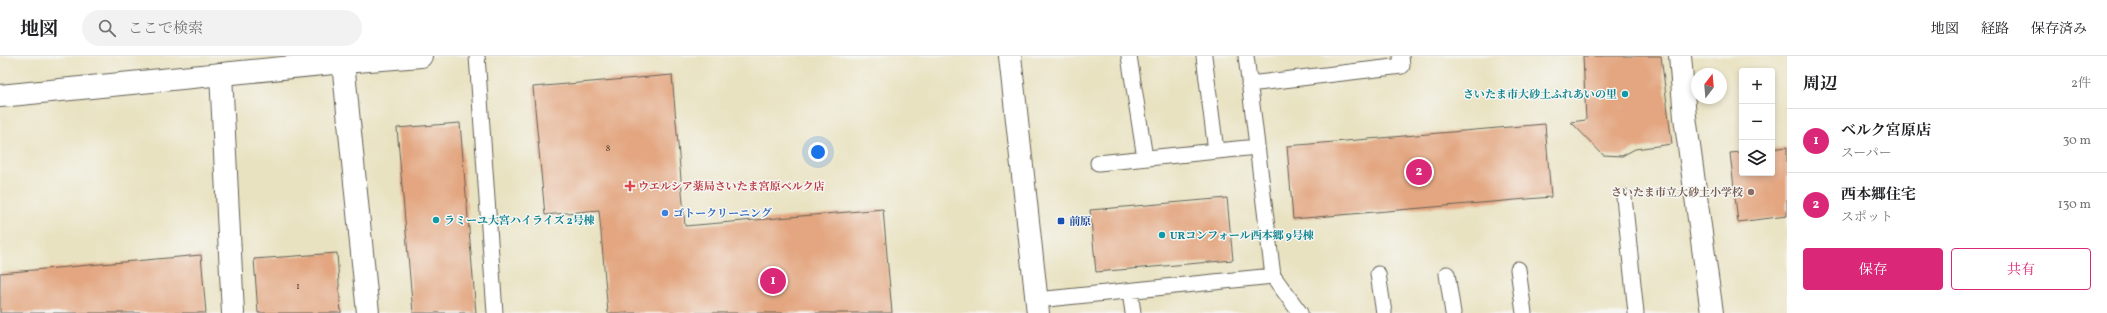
<!DOCTYPE html>
<html lang="ja">
<meta charset="utf-8">
<style>
body{margin:0;font-family:Vollkorn,"Noto Serif JP",serif;background:#f2f2f2;color:#202124}
.controls{position:absolute;right:12px;top:12px;display:grid;overflow:hidden;border-radius:4px;box-shadow:0 2px 6px #0003}
.controls button{width:36px;height:36px;display:grid;place-items:center;padding:0;border:0;border-bottom:1px solid #e0e0e0;background:#fff;color:#202124;font:20px sans-serif}
.compass{position:absolute;left:1691px;top:12px;width:36px;height:36px;border-radius:50%;background:#fff;box-shadow:0 2px 6px #0003;rotate:16deg}
.you{position:absolute;left:818px;top:96px;width:14px;height:14px;margin:-10px;border:3px solid #fff;border-radius:50%;background:#1a73e8;box-shadow:0 0 0 6px #1a73e833}
.badge{display:grid;place-items:center;width:26px;height:26px;border-radius:50%;background:#db2777;color:#fff;font-size:13px;font-weight:700}
.pin{position:absolute;translate:-50% -50%;border:2px solid #fff;box-shadow:0 1px 4px #0006}
.list{margin:0;padding:0;list-style:none}
h2{display:flex;justify-content:space-between;align-items:center;height:52px;margin:0;padding:0 16px;font-size:17px}
h2 small{font-size:13px;font-weight:400;color:#757577}
.list li{display:grid;grid-template-columns:26px 1fr auto;gap:12px;align-items:center;box-sizing:border-box;height:64px;padding:0 16px;border-top:1px solid #e0e0e0}
.list b{display:block;font-size:15px;white-space:nowrap}
.list p{margin:0;font-size:13px;white-space:nowrap;color:#757577}
.list em{font-size:13px;font-style:normal;color:#757577}
.actions{display:flex;gap:8px;padding:12px 16px}
.actions a{flex:1;padding:9px 0;border:1px solid #db2777;border-radius:4px;text-align:center;font-size:14px;color:#db2777}
.actions .main{background:#db2777;color:#fff}
.icon{flex:none;width:22px;height:22px;fill:none;stroke:currentColor;stroke-width:2;stroke-linecap:round;stroke-linejoin:round}
.map{position:relative;flex:none;width:1787px;height:257px;overflow:hidden}
header{display:flex;align-items:center;gap:24px;box-sizing:border-box;height:56px;padding:0 20px;background:#fff;border-bottom:1px solid #e0e0e0}
header strong{font-size:19px}
nav{display:flex;gap:22px;margin-inline-start:auto;font-size:14px}
.search{width:280px;height:36px;background:#f2f2f2;display:flex;align-items:center;gap:10px;box-sizing:border-box;padding:0 14px;border-radius:22px;color:#757577;font-size:15px}
main{display:flex}
aside{flex:1;background:#fff}
.map>svg:first-child{display:block}
.building{fill:#e3a680}
.lines{fill:none;stroke-linecap:round;stroke-linejoin:round}
.lane-casing{stroke:#646156;stroke-width:17}
.street-casing{stroke:#646156;stroke-width:24}
.secondary-casing{stroke:#646156;stroke-width:24}
.lane{stroke:#fff;stroke-width:15}
.street{stroke:#fff;stroke-width:22}
.secondary{stroke:#fff;stroke-width:22}
.culture-dot{fill:#0f9aa8;stroke:#f6f6f2;stroke-width:1.5}
.health-dot{fill:#e0444e;stroke:#f6f6f2;stroke-width:1.5}
.education-dot{fill:#8d6e63;stroke:#f6f6f2;stroke-width:1.5}
.shop-dot{fill:#3f7fe0;stroke:#f6f6f2;stroke-width:1.5}
.transit-dot{fill:#1a4fb4;stroke:#f6f6f2;stroke-width:1.5}
.labels{text-anchor:middle;stroke-width:3;stroke-linejoin:round;paint-order:stroke}
.number-label{font-size:9px;fill:#4e3e35}
.culture-label{font-size:11px;font-weight:bold;fill:#0d838f;stroke:#f6f6f2;text-anchor:start}
.health-label{font-size:11px;font-weight:bold;fill:#be3a42;stroke:#f6f6f2;text-anchor:start}
.education-label{font-size:11px;font-weight:bold;fill:#785e54;stroke:#f6f6f2;text-anchor:end}
.shop-label{font-size:11px;font-weight:bold;fill:#366cbe;stroke:#f6f6f2;text-anchor:start}
.transit-label{font-size:11px;font-weight:bold;fill:#164399;stroke:#f6f6f2;text-anchor:start}
</style>
<header>
<strong>地図</strong>
<div class="search"><svg class="icon" aria-label="search" viewBox="0 0 24 24"><circle cx="10" cy="10" r="6"/><path d="M15 15l6 6"/></svg>ここで検索</div>
<nav><a>地図</a><a>経路</a><a>保存済み</a></nav>
</header>
<main>
<div class="map">
<svg width="1787" height="257" viewBox="0 0 1787 257">
<rect width="100%" height="100%" fill="#f6f6f2"/>
<filter id="ink" filterUnits="userSpaceOnUse"><feTurbulence type="fractalNoise" baseFrequency=".025" numOctaves="2"/><feDisplacementMap in="SourceGraphic" scale="8" xChannelSelector="R" yChannelSelector="G"/><feConvolveMatrix kernelMatrix="1 2 1 2 8 2 1 2 1" color-interpolation-filters="sRGB"/></filter>
<filter id="wash" filterUnits="userSpaceOnUse"><feTurbulence type="fractalNoise" baseFrequency=".012" numOctaves="4" result="noise"/><feDisplacementMap in="SourceGraphic" scale="16" xChannelSelector="R" yChannelSelector="G"/><feGaussianBlur stdDeviation="0.9" result="paint"/><feColorMatrix in="noise" values="0 0 0 0 0 0 0 0 0 0 0 0 0 0 0 0 0 1.4 0 .05"/><feComposite in="paint" operator="in"/></filter>
<g filter="url(#wash)">
<rect width="100%" height="100%" fill="#e9e2c1"/>
<g id="blocks">
<path class="building" d="M1583,0H1661L1672,88L1635,93L1622,100L1603,99L1571,66L1586,64Z
M672,19L685,170L883,153L892,257H608L599,154L545,159L533,31Z
M460,67L476,257H413L397,72Z
M1545,68L1551,141L1293,163L1287,90Z
M1787,91V160L1738,166L1730,97L1742,96V117H1772V93Z
M1227,142L1233,204L1096,216L1090,154Z
M337,197L341,257H258L254,203Z
M201,199L206,257H0V217Z"/>
</g>
</g>
<g filter="url(#ink)">
<use href="#blocks" fill-opacity="0" stroke="#646156" stroke-width="1"/>
<g class="lines">
<g class="lane-casing">
<path id="lane" d="M477,0L495,257
M1129,0L1145,102
M1204,0L1216,95
M1249,28L1402,10L1401,0
M1098,107L1257,91
M1624,141L1636,257
M1518,213L1524,257
M1378,218L1384,257
M1447,218L1453,257
M1273,220L1300,257
M1130,235L1133,257
M1037,244L1273,220L1246,0"/>
</g>
<g class="street-casing">
<path id="street" d="M1680,0L1685,61L1712,257
M343,6L368,257
M221,18L233,257"/>
</g>
<g class="secondary-casing">
<path id="secondary" d="M1010,0L1038,257
M0,40L343,6L421,0"/>
</g>
<use href="#lane" class="lane"/>
<use href="#street" class="street"/>
<use href="#secondary" class="secondary"/>
</g>
</g>
<g class="culture-dot">
<circle cx="1625" cy="38" r="4"/>
<circle cx="436" cy="164" r="4"/>
<circle cx="1162" cy="179" r="4"/>
</g>
<path class="health-dot" d="M628 124h4v4h4v4h-4v4h-4v-4h-4v-4h4z"/>
<circle class="education-dot" cx="1751" cy="136" r="4"/>
<circle class="shop-dot" cx="665" cy="157" r="4"/>
<rect class="transit-dot" x="1057" y="161" width="8" height="8" rx="2"/>
<g class="labels">
<g class="number-label">
<text x="608" y="95">8</text>
<text x="298" y="233">1</text>
</g>
<g class="culture-label">
<text x="1617" y="42" text-anchor="end">さいたま市大砂土ふれあいの里</text>
<text x="444" y="168">ラミーユ大宮ハイライズ 2号棟</text>
<text x="1170" y="183">URコンフォール西本郷 9号棟</text>
</g>
<g class="health-label">
<text x="638" y="134">ウエルシア薬局さいたま宮原ベルク店</text>
</g>
<g class="education-label">
<text x="1743" y="140">さいたま市立大砂土小学校</text>
</g>
<g class="shop-label">
<text x="673" y="161">ゴトークリーニング</text>
</g>
<g class="transit-label">
<text x="1069" y="169">前原</text>
</g>
</g>
</svg>
<div class="controls">
<button>+</button>
<button>−</button>
<button><svg class="icon" aria-label="layers" viewBox="0 0 24 24"><path d="M12 4l9 5-9 5-9-5zM3 14l9 5 9-5"/></svg></button>
</div>
<svg class="compass" viewBox="-18 -18 36 36"><path d="M0-13l5 13h-10z" fill="#e53935"/><path d="M0 13l5-13h-10z" fill="#757577"/></svg>
<div class="you"></div>
<div class="pin badge" style="left:773px;top:225px">1</div>
<div class="pin badge" style="left:1419px;top:116px">2</div>
</div>
<aside>
<h2>周辺<small>2件</small></h2>
<ul class="list">
<li><span class="badge">1</span><div><b>ベルク宮原店</b><p>スーパー</p></div><em>30 m</em></li>
<li><span class="badge">2</span><div><b>西本郷住宅</b><p>スポット</p></div><em>130 m</em></li>
</ul>
<div class="actions"><a class="main">保存</a><a>共有</a></div>
</aside>
</main>
